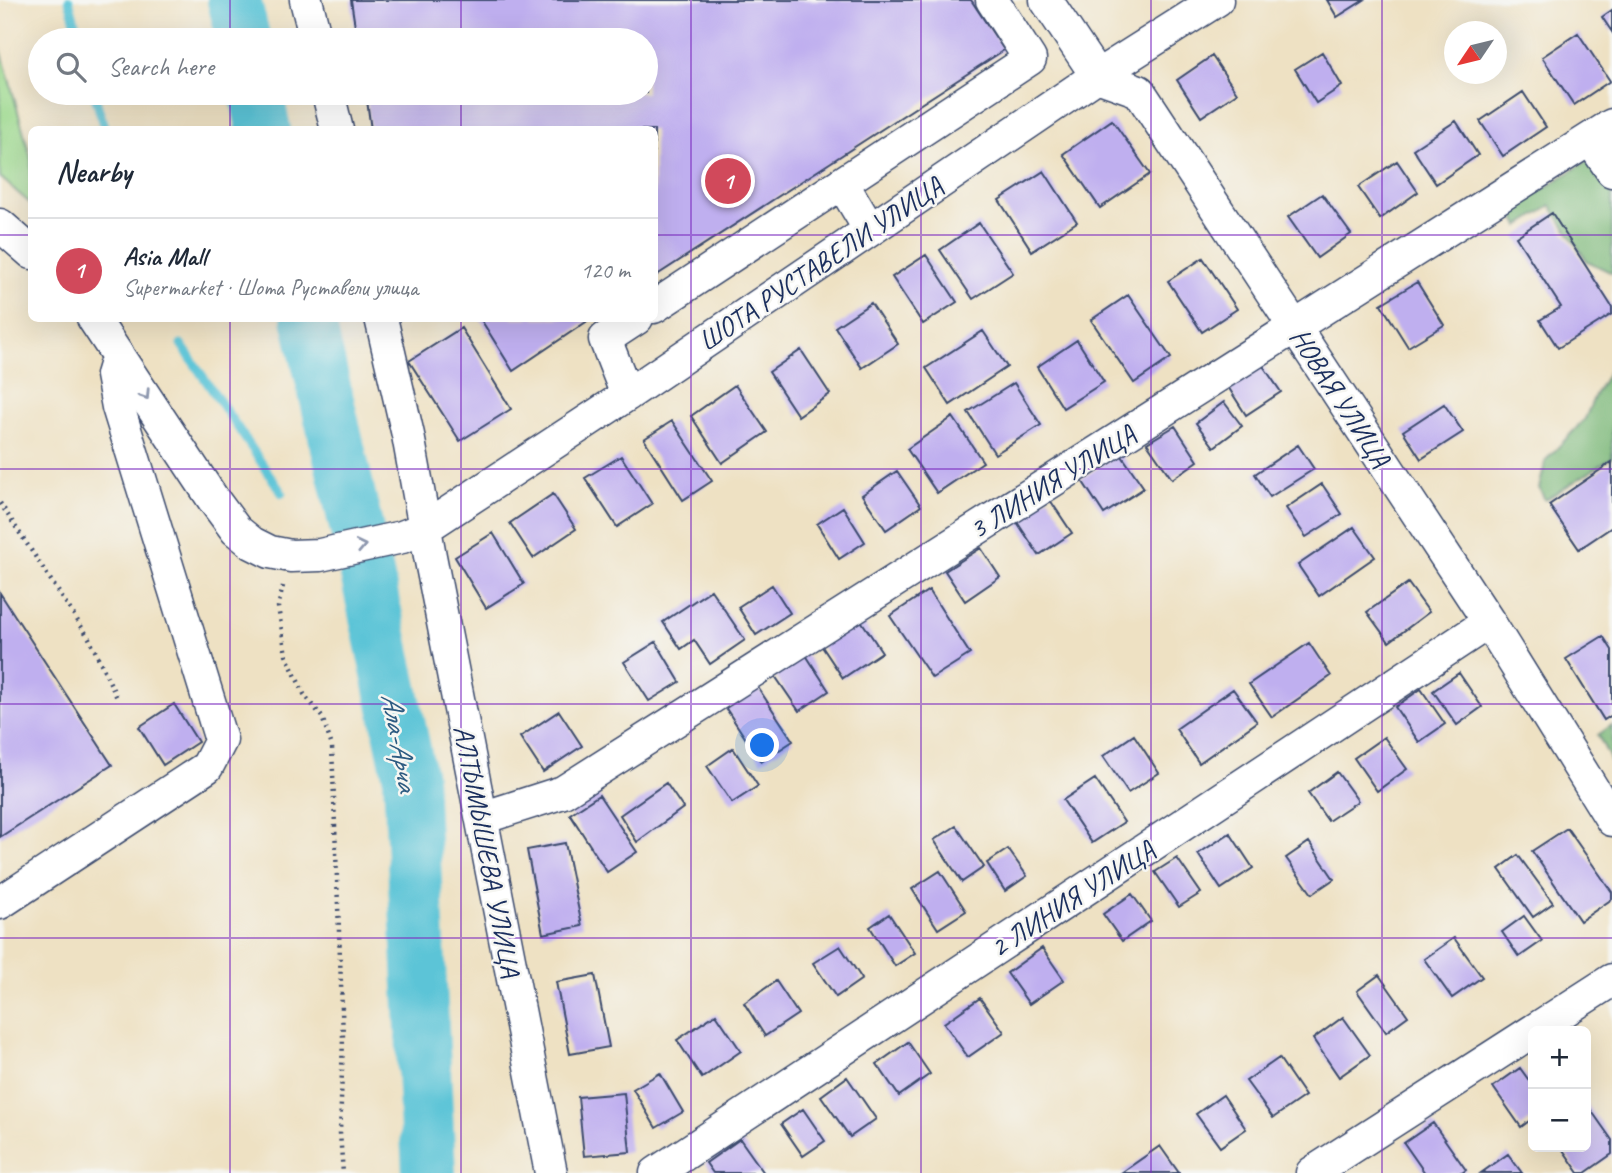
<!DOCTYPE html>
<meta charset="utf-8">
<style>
body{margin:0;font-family:Caveat,sans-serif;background:#f6f6f7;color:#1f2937}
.controls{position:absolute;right:21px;bottom:21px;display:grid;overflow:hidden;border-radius:10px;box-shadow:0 7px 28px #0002}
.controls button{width:63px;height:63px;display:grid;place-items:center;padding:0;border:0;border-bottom:2px solid #e0e1e3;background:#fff;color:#1f2937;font:35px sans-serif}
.compass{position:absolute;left:1444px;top:21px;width:63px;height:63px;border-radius:50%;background:#fff;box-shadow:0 7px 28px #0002;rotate:235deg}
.you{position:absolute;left:763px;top:746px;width:24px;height:24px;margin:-18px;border:5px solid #fff;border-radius:50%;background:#1a73e8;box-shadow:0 0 0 10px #1a73e833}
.badge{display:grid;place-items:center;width:46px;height:46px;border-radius:50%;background:#d1495b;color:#fff;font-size:23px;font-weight:700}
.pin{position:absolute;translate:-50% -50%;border:4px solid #fff;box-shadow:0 2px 7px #0006}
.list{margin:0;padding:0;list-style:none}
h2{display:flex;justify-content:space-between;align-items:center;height:91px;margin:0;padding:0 28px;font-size:30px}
h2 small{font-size:23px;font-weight:400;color:#747a83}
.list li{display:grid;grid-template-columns:46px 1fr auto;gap:21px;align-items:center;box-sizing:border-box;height:105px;padding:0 28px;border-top:2px solid #e0e1e3}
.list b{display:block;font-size:26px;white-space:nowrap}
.list p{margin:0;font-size:23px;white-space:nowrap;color:#747a83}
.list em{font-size:23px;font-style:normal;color:#747a83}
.icon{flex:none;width:38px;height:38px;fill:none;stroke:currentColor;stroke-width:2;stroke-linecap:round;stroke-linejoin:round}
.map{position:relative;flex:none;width:1612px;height:1173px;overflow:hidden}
.search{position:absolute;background:#fff;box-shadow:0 7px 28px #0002;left:28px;top:28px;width:630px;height:77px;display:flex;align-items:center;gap:18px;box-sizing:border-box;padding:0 24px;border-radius:38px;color:#747a83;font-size:26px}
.panel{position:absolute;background:#fff;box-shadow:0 7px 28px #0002;left:28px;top:126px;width:630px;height:196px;border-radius:10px}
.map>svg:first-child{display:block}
.green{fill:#9bd88c;stroke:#5b8475;stroke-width:2}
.forest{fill:#7cb878;stroke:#4c746b;stroke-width:2}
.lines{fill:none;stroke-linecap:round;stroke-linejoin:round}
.stream{stroke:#5bc4d7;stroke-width:9}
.river{stroke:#5bc4d7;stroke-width:54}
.building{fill:#bfafef}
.minor-casing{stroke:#3b4a6d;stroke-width:35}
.path{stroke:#3b4a6d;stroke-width:4.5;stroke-dasharray:2 5;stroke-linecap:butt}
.minor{stroke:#fff;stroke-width:32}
.oneway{stroke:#8d97ae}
.grid{fill:none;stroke:#7b2cbf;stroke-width:2;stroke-opacity:0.55}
.labels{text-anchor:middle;stroke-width:5;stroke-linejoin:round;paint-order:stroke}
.street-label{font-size:28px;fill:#1b2f5e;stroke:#f6f6f2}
.water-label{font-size:30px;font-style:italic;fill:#2e5c82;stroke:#f6f6f2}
</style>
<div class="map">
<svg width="1612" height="1173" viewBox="0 0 1612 1173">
<rect width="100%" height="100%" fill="#f6f6f2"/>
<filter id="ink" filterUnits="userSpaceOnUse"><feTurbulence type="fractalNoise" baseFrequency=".0143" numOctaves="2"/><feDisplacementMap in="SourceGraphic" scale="14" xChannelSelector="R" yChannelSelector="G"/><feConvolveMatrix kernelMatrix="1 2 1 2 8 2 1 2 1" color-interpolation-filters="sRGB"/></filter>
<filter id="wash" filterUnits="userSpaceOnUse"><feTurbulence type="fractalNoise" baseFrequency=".00686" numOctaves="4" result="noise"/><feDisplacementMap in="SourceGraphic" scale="28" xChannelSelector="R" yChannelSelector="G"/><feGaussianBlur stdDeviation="1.57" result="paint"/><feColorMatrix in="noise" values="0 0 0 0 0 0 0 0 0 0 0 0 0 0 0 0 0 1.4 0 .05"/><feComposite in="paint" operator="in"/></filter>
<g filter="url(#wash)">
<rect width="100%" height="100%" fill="#eee1c3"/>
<path class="green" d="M0,46L31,159V204L0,177Z"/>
<path class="forest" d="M1612,145V273L1587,261L1551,206L1519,226L1511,210Z
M1612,366V458L1545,500L1539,488L1546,460L1585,419L1595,395Z
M1612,725V763L1598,735Z"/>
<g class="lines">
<path class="stream" d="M69,0L80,40
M94,93L105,130
M181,344L282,493"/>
<path class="river" d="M234,0L244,40
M256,93L264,130
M308,318L367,574L410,778L429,1173"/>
</g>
<g id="blocks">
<path class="building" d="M351,0H971L1004,50L654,277V130H371L366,93H646V40H357Z
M1327,0H1364L1337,17Z
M1612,10V32L1602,17Z
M1578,33L1610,81L1574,105L1542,57Z
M1322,52L1342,86L1316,103L1295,69Z
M1212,56L1237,93L1201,117L1177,80Z
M1523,92L1546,127L1503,156L1480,121Z
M1112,120L1150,174L1100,208L1063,154Z
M1456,121L1478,155L1436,184L1413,149Z
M1397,161L1418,192L1380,219L1358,187Z
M1044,171L1077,222L1032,251L999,200Z
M1322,194L1351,234L1317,258L1288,217Z
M1552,213L1612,307V314L1558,348L1540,320L1561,307L1516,237Z
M979,223L1013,273L973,299L940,250Z
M926,255L957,302L923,324L892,277Z
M1203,258L1237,309L1202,332L1168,281Z
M1417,282L1444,325L1408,347L1381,304Z
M1128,295L1171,358L1134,383L1091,320Z
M871,303L898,344L862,368L835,327Z
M480,318H592L513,371Z
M461,328L511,409L460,441L409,361Z
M983,331L1007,367L950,405L926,368Z
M1077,340L1104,382L1063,408L1037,367Z
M801,350L830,394L798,416L769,372Z
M1259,360L1281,392L1246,415L1225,382Z
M1014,383L1041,425L995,454L968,412Z
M735,385L767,432L722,463L691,416Z
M1224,402L1242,426L1214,447L1196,423Z
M1444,404L1463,432L1421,459L1403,431Z
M953,417L983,462L937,493L907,449Z
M672,421L712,481L683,500L644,439Z
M1175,426L1198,461L1172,479L1147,443Z
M1298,445L1314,469L1270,497L1255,474Z
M1120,453L1144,488L1104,514L1081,479Z
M621,456L652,504L617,527L585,478Z
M1612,462V527L1579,549L1549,505Z
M897,471L921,506L886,530L862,495Z
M1322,484L1342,514L1306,537L1286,508Z
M553,494L576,529L533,558L510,523Z
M1048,497L1072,533L1039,555L1015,519Z
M843,507L865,542L839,559L817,524Z
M1354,527L1375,557L1319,596L1298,565Z
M493,533L524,584L486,608L455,557Z
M981,548L1000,577L965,601L945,571Z
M1408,583L1429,612L1389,642L1367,612Z
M772,585L790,613L756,635L738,607Z
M711,590L745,640L710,664L694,640L681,649L663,622Z
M929,590L970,654L932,678L890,616Z
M0,593L112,765L0,837Z
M858,616L882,652L843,678L819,642Z
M1603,636L1612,650V715L1604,720L1566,659Z
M656,642L680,682L649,701L624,662Z
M1309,643L1331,676L1272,717L1249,684Z
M804,652L829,691L799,711L773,673Z
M1459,673L1482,707L1457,725L1433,691Z
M757,686L793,741L761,762L725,707Z
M1233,689L1257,722L1199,763L1176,729Z
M1421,689L1445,724L1419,742L1395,707Z
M174,704L198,742L163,765L139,727Z
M559,711L582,746L543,772L520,737Z
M1134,735L1159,773L1128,793L1103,756Z
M1384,737L1407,769L1377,791L1354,758Z
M733,748L758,786L732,803L707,766Z
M1337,772L1358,801L1328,821L1308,793Z
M1095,779L1124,822L1092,843L1063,800Z
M666,783L683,808L637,842L620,815Z
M599,795L637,852L607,872L570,814Z
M956,826L984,867L962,882L934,840Z
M1567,828L1612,892V899L1580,921L1532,851Z
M1230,833L1253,868L1221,889L1198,854Z
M1309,842L1334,879L1312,894L1286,858Z
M565,843L582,926L543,934L527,850Z
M1008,849L1027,876L1005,891L987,863Z
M1518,855L1553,903L1533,917L1499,869Z
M1177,858L1201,893L1179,907L1155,872Z
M940,871L966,911L938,929L912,889Z
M1132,894L1151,921L1122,941L1103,914Z
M889,914L915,953L895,966L870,927Z
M1524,916L1542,941L1519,957L1502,932Z
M1454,938L1482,977L1452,998L1424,959Z
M840,946L862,979L836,997L813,963Z
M1042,948L1064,980L1029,1004L1007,973Z
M595,975L609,1047L570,1054L556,982Z
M1379,975L1408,1016L1386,1032L1357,991Z
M776,981L798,1014L765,1036L744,1003Z
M980,998L1004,1032L968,1057L944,1023Z
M716,1014L741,1051L702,1078L677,1040Z
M1343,1017L1370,1055L1339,1077L1313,1039Z
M908,1042L930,1074L899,1096L877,1064Z
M1279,1058L1305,1096L1273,1118L1246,1081Z
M1520,1068L1533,1086V1118L1521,1127L1493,1087Z
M660,1073L683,1112L656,1128L633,1089Z
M847,1077L876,1119L850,1137L821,1096Z
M624,1093L630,1152L584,1156L578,1097Z
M1223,1095L1246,1129L1220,1147L1196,1114Z
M1586,1103L1612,1140V1154L1585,1173H1579L1561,1147H1586Z
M803,1109L825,1141L803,1156L781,1124Z
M1433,1123L1466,1170L1462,1173H1425L1404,1143Z
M740,1139L764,1173H713L706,1163Z
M1160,1146L1179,1173H1121Z
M1508,1154L1522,1173H1481Z"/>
</g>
</g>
<g filter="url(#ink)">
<use href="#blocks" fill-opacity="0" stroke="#3b4a6d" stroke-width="2"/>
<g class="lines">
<g class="minor-casing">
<path id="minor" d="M306,0L316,40
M1046,0L1097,76L1139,91L1489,622L1612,820
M328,93L337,130
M1590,139L1612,171
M842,183L1030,59L992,0
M0,225L32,253
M654,307L842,183L870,230
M93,318L213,499L236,530L252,543L270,552L291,556L320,555L402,537L425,528L627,395L1097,76L1217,0
M381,318L408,435L430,556L551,1173
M627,395L605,339L637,318
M482,818L563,792L1612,125
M0,903L207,767L221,740L118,407L112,375L118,355
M656,1173L1489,622
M1312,1173L1612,980"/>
</g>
<path class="path" d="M0,503L89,638L118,700
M283,586L278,607L286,655L304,694L322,717L332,746L343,1037L340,1133L343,1173"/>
<use href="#minor" class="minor"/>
</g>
<defs><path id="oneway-chevron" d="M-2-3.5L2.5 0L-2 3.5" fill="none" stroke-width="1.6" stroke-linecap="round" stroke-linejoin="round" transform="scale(1.75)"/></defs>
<g class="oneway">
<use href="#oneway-chevron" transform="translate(145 395) rotate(57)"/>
<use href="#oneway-chevron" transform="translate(361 546) rotate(-12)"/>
</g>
</g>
<path class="grid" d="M230,0V40M461,0V40M691,0V1173M921,0V1173M1151,0V1173M1382,0V1173M230,93V130M461,93V130M0,235H32M654,235H1612M230,318V1173M461,318V1173M0,469H1612M0,704H1612M0,938H1612"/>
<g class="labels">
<g class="street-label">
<text transform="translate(820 263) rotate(-34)" y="10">ШОТА РУСТАВЕЛИ УЛИЦА</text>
<text transform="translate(1341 397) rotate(57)" y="10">НОВАЯ УЛИЦА</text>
<text transform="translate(1052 481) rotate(-32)" y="10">3 ЛИНИЯ УЛИЦА</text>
<text transform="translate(488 851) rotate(79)" y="10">АЛТЫМЫШЕВА УЛИЦА</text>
<text transform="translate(1072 898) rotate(-33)" y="10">2 ЛИНИЯ УЛИЦА</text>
</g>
<g class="water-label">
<text transform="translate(400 742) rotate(80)" y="10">Ала-Арча</text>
</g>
</g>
</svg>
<div class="controls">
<button>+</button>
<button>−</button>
</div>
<svg class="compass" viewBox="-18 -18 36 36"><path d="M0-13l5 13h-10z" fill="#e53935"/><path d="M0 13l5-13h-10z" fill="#747a83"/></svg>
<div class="you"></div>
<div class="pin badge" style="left:728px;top:181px">1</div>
<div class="search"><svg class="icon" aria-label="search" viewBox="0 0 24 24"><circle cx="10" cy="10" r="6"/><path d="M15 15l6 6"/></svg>Search here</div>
<section class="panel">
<h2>Nearby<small></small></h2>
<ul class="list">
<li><span class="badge">1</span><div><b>Asia Mall</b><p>Supermarket · Шота Руставели улица</p></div><em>120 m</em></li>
</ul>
</section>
</div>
